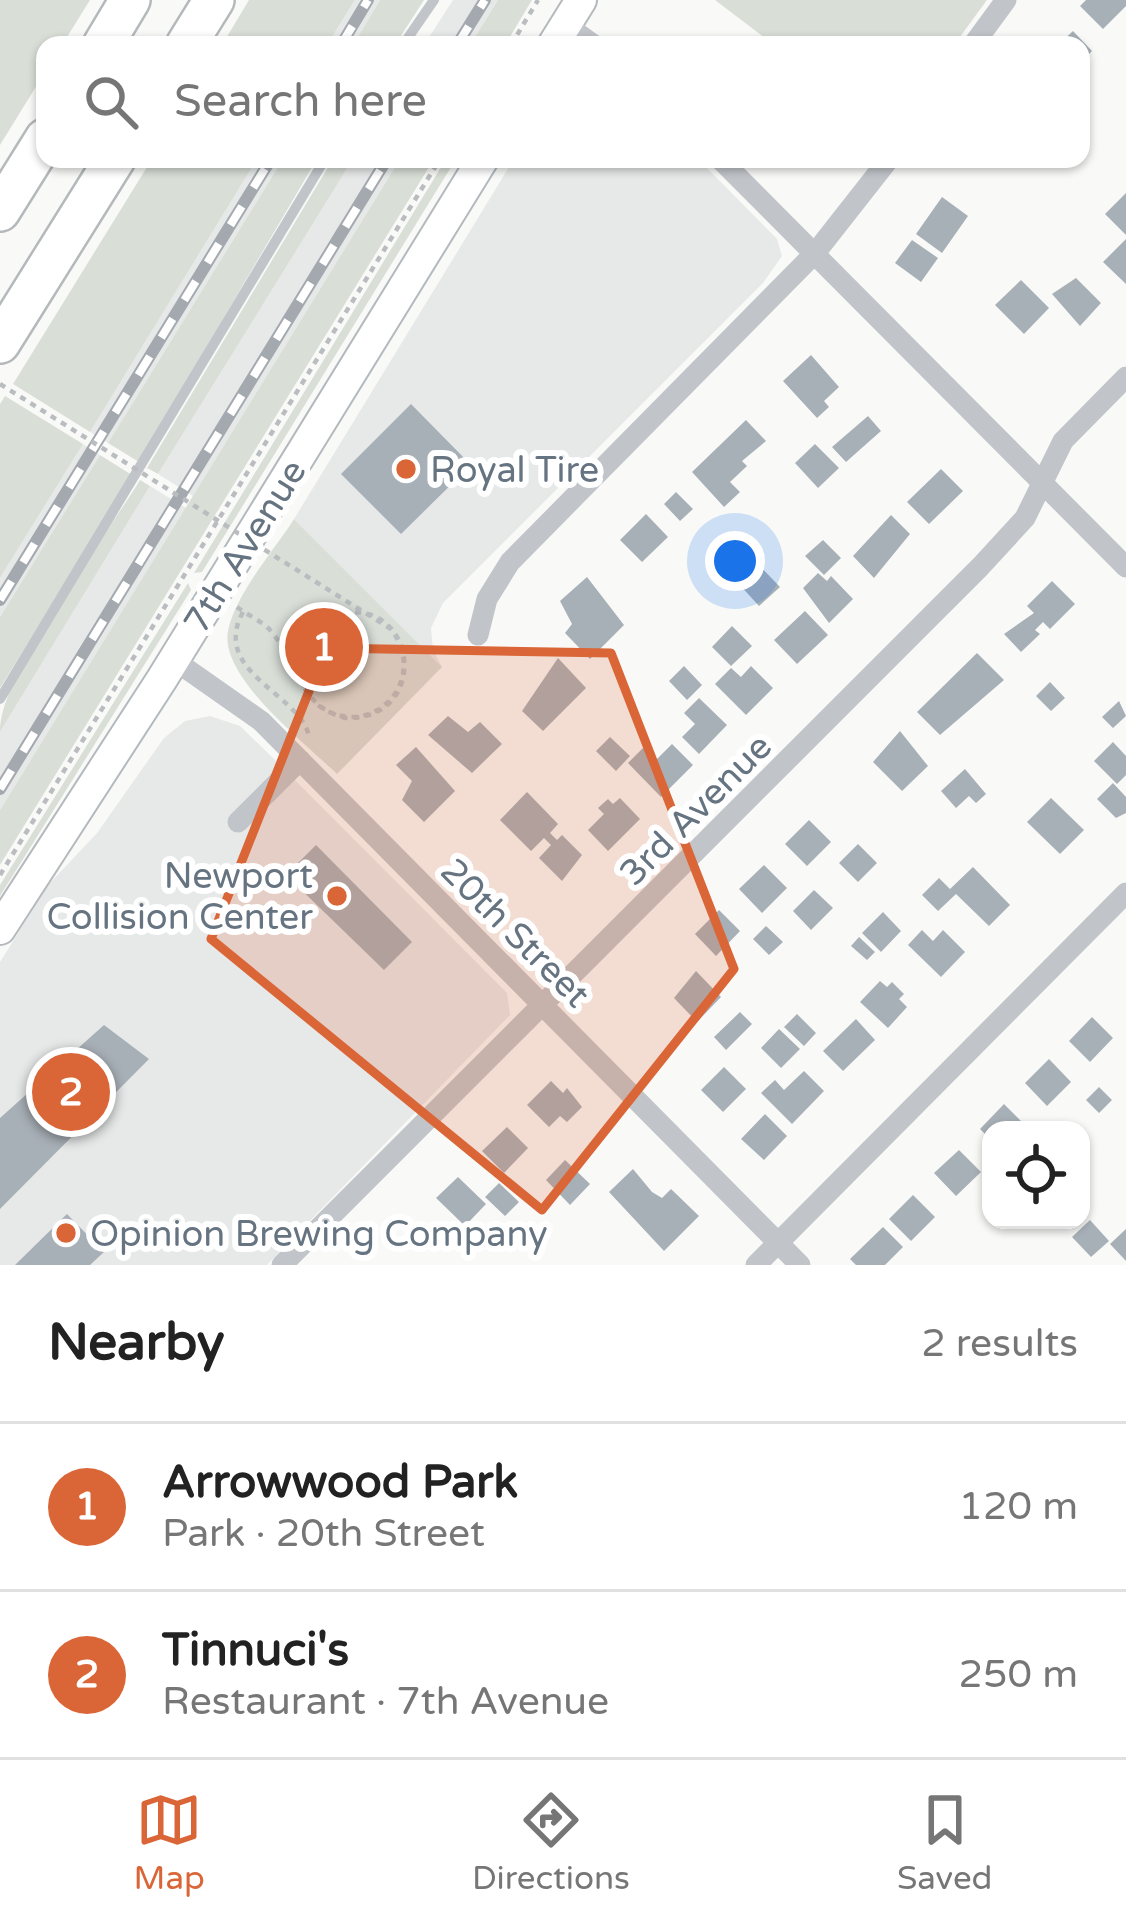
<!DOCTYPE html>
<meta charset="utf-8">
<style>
body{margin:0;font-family:"Varela Round",sans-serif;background:#f2f2f2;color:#222}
.controls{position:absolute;right:36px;bottom:36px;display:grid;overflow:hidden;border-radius:24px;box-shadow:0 3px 9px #0004}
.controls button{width:108px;height:108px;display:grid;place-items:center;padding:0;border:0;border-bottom:3px solid #e0e0e0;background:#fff;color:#222;font:60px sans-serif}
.you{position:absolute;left:735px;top:561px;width:42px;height:42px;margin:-30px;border:9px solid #fff;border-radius:50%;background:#1a73e8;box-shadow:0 0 0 18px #1a73e833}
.badge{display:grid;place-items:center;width:78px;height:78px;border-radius:50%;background:#da6637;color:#fff;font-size:39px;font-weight:700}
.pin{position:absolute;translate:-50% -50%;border:6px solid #fff;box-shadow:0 3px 12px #0006}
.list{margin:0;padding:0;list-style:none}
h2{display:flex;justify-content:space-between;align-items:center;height:156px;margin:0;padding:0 48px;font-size:51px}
h2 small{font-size:39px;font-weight:400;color:#767676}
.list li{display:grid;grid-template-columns:78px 1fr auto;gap:36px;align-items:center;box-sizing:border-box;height:168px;padding:0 48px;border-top:3px solid #e0e0e0}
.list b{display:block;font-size:45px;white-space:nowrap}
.list p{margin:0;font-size:39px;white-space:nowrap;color:#767676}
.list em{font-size:39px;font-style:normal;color:#767676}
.icon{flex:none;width:66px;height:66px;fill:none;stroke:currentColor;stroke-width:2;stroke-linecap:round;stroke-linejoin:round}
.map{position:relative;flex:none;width:1126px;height:1265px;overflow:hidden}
.search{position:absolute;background:#fff;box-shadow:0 3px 9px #0004;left:36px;right:36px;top:36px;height:132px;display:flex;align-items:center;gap:30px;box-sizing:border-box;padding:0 42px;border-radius:24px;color:#767676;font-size:45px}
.sheet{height:492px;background:#fff}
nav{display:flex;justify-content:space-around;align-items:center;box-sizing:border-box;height:168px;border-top:3px solid #e0e0e0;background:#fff;font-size:33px;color:#767676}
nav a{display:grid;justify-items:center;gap:6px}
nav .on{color:#da6637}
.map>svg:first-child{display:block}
.built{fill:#e7e9e9}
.green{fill:#d9ded7}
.building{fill:#a8b0b7}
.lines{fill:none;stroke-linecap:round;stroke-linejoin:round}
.secondary-casing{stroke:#b4b9be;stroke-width:34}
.highway-casing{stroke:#b5b9bc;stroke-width:44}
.path{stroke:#babdc0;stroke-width:4.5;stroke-dasharray:6 6;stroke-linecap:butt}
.lane{stroke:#c1c5c9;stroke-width:10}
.street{stroke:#c1c5c9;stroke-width:21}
.secondary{stroke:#fff;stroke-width:30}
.highway{stroke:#fff;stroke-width:39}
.rail-casing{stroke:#a3a9af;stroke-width:12}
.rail{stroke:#fff;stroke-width:8;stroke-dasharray:22;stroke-linecap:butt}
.path-bridge{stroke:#babdc0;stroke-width:4.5;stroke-dasharray:6 6;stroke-linecap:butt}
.marked{fill:#da6637;fill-opacity:0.2;stroke:#da6637;stroke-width:9;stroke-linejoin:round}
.poi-dot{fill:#da6637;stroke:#fff;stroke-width:4.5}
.labels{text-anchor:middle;stroke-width:12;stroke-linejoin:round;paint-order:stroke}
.poi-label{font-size:36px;fill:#667481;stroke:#fff;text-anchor:start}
.street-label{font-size:36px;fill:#667481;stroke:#fff}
</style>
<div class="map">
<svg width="1126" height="1265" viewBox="0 0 1126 1265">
<rect width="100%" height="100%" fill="#f9faf8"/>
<path class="built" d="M355,0H380L353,45H327Z
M453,0H498L470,45H424Z
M257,159H283L108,443L90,432Z
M353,159H400L193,496L158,474Z
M514,159H698L777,239L782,256L763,283L443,603L431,628L433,650L442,667L294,519Z
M83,444L100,455L0,617V578Z
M150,486L186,508L0,810V732Z
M210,716L240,726L272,757L507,993L510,1015L267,1265H0V962L49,884L97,833L164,738L185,721Z"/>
<path class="green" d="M0,0H90L62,45H45V72L0,145Z
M249,0H355L327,45H222Z
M380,0H424L395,45H353Z
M498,0H532L505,45H470Z
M715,0H987L954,45H774Z
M152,159H257L90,432L13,384Z
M283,159H317L139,462L108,443Z
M333,159H353L158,474L147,468Z
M400,159H434L0,865V810Z
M446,159H456L202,572L194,573Z
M5,396L83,444L0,578V404Z
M100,455L132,475L0,688V617Z
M140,480L150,486L0,732C0,671 105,538 140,480Z
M294,519L442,667L337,774C306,744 219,677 228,631C236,593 273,552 294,519Z
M188,583L191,590L0,896V885Z"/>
<path class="building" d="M1086,0H1126V6L1103,29L1080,6Z
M1073,31L1092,51L1081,62V45H1058Z
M1126,193V235L1105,214Z
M942,197L968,216L942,253L916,234Z
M1126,239V284L1103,262Z
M912,240L938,258L921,282L895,263Z
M1076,278L1101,303L1080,326L1052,294Z
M1021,280L1049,308L1024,334L995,305Z
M811,355L839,387L824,401L829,407L817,418L783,381Z
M411,404L471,465L401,534L341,474Z
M868,416L881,431L846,462L832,447Z
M746,420L766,441L742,461L747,466L730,482L740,492L724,507L692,472Z
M815,444L839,468L818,488L795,463Z
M941,469L963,491L929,524L907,502Z
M676,492L693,509L680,521L664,504Z
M646,514L668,537L642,562L620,540Z
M891,515L910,534L874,578L853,556Z
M823,540L841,558L824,575L805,556Z
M758,564L780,587L759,606L738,583Z
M818,573L827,581L831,576L853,599L829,623L803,588Z
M587,577L624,625L590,659L565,633L572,624L560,601Z
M1052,581L1075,604L1050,629L1043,622L1035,630L1040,634L1021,652L1004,634L1034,613L1027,606Z
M805,611L828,635L797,664L774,640Z
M732,626L752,646L731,666L712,647Z
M977,653L1004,680L940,735L917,712Z
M558,658L586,688L543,731L522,711Z
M684,666L702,685L687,700L669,681Z
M751,666L773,688L746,715L715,684L731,668L741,677Z
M1050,682L1065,698L1051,711L1036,696Z
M699,698L727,725L699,754L682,737L695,724L684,713Z
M1119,701L1126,716L1113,728L1102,717Z
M448,716L468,732L480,722L502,744L472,773L428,735Z
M900,731L928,766L902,791L873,762Z
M610,737L630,756L616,771L596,751Z
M1113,742L1126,756V775L1117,784L1094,761Z
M672,744L693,765L661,797L628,763L644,747L656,760Z
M416,747L455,791L424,822L402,800L412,781L396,765Z
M965,769L986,794L976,803L969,796L956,808L941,791Z
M1113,783L1126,797V813L1116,818L1097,799Z
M527,792L558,824L550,833L557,840L562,835L582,855L562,881L539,858L551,845L544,838L531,851L500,820Z
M620,798L640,819L608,851L588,830L604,814L598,808L608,799L613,804Z
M1051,798L1084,830L1060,854L1027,822Z
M809,820L831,842L807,866L785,844Z
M858,844L877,863L858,882L839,863Z
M316,845L412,942L384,970L286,875Z
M764,865L787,888L762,913L739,889Z
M973,867L1010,905L989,926L956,894L938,911L922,895L939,878L950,889Z
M814,890L833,908L811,930L793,911Z
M719,910L740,931L716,956L695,934Z
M883,912L901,931L881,952L862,933Z
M766,926L783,942L769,955L753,939Z
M922,930L933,941L943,930L965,952L941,977L908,945Z
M859,937L875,952L867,960L851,946Z
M696,971L721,997L697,1022L674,998Z
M880,981L887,987L892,982L904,994L899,999L907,1007L888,1028L860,1002Z
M740,1012L752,1024L726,1050L714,1037Z
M797,1014L816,1033L804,1046L784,1027Z
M1092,1017L1113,1038L1090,1062L1069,1041Z
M856,1019L875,1040L843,1071L823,1051Z
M104,1025L149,1059L0,1209V1118Z
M779,1029L800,1049L781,1068L761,1048Z
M1049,1059L1071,1082L1047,1106L1025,1083Z
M724,1067L746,1089L723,1112L701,1090Z
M804,1071L824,1091L792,1124L761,1093L775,1080L784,1090Z
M551,1081L563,1093L567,1088L582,1107L567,1122L560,1116L549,1127L527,1105Z
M1099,1087L1112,1100L1099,1113L1086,1100Z
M1004,1104L1030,1130H991V1140L980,1129Z
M765,1114L787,1136L764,1160L741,1139Z
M507,1127L528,1148L504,1173L482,1151Z
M959,1150L981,1172L956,1196L934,1173Z
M565,1160L590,1184L570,1205L546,1180Z
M633,1169L652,1192L662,1198L671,1189L699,1216L664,1251L609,1192Z
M458,1177L486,1204L465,1226L436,1198Z
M499,1183L519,1202L505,1216L485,1197Z
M913,1195L935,1217L911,1241L889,1219Z
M67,1214L104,1252L90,1265H15Z
M1090,1220L1109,1241L1091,1257L1072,1237Z
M883,1227L903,1247L885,1265H856L850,1259Z
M1126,1229V1261L1110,1244Z"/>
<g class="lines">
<g class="secondary-casing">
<path id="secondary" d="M553,45L581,0
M0,929L162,679L483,159"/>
</g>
<g class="highway-casing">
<path id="highway" d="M103,45L130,0
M186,45L214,0
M0,211L45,139
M0,343L115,159"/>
</g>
<path class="path" d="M511,45L538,0
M237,607C247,615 262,621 270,630C298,662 298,707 346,718C430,720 418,601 344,613C328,616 314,626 306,640C294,661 299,683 314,702
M243,612C210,672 299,693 309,736
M0,875L440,159"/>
<path class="lane" d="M403,45L434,0
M0,699L325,159"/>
<path class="street" d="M566,25L594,45
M973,45L1006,0
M720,159L1126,567
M478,635L487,599L510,562L816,252L889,159
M174,660L261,721L800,1265
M238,822L300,760
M282,1265L980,567L1025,518L1063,441L1126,377
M756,1265L1126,893"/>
<use href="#secondary" class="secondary"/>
<use href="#highway" class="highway"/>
<g class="rail-casing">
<path id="rail" d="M341,45L368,0
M457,45L485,0
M0,600L271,159
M0,789L387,159"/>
</g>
<use href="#rail" class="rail"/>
<path class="path-bridge" d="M0,384L391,629C432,684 366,746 314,702"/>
</g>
<path class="marked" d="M326,648L611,653L734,969L542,1210L211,939Z"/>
<g class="poi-dot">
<circle cx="406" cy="469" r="12"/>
<circle cx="337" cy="896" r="12"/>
<circle cx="66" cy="1233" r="12"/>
</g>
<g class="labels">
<g class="poi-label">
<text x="430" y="482">Royal Tire</text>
<text x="313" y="888" text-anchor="end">Newport<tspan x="313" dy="41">Collision Center</tspan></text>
<text x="90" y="1246">Opinion Brewing Company</text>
</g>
<g class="street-label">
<text transform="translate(244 546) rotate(-58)" y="13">7th Avenue</text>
<text transform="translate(695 809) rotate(-45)" y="13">3rd Avenue</text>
<text transform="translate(516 932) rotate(45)" y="13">20th Street</text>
</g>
</g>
</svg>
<div class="controls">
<button><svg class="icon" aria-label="locate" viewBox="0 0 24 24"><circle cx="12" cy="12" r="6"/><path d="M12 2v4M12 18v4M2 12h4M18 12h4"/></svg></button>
</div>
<div class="you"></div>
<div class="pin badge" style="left:324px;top:647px">1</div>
<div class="pin badge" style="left:71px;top:1092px">2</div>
<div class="search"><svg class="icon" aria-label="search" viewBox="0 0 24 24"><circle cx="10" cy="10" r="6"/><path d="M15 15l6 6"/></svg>Search here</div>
</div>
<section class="sheet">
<h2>Nearby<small>2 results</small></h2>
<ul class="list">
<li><span class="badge">1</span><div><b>Arrowwood Park</b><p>Park · 20th Street</p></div><em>120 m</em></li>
<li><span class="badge">2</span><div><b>Tinnuci's</b><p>Restaurant · 7th Avenue</p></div><em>250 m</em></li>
</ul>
</section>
<nav>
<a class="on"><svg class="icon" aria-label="map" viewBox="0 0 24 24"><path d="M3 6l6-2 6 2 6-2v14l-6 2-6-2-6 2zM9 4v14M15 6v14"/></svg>Map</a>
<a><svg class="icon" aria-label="directions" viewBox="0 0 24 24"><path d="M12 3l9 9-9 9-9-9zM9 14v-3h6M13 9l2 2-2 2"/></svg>Directions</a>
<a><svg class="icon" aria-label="saved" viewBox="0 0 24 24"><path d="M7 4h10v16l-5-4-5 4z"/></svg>Saved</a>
</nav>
